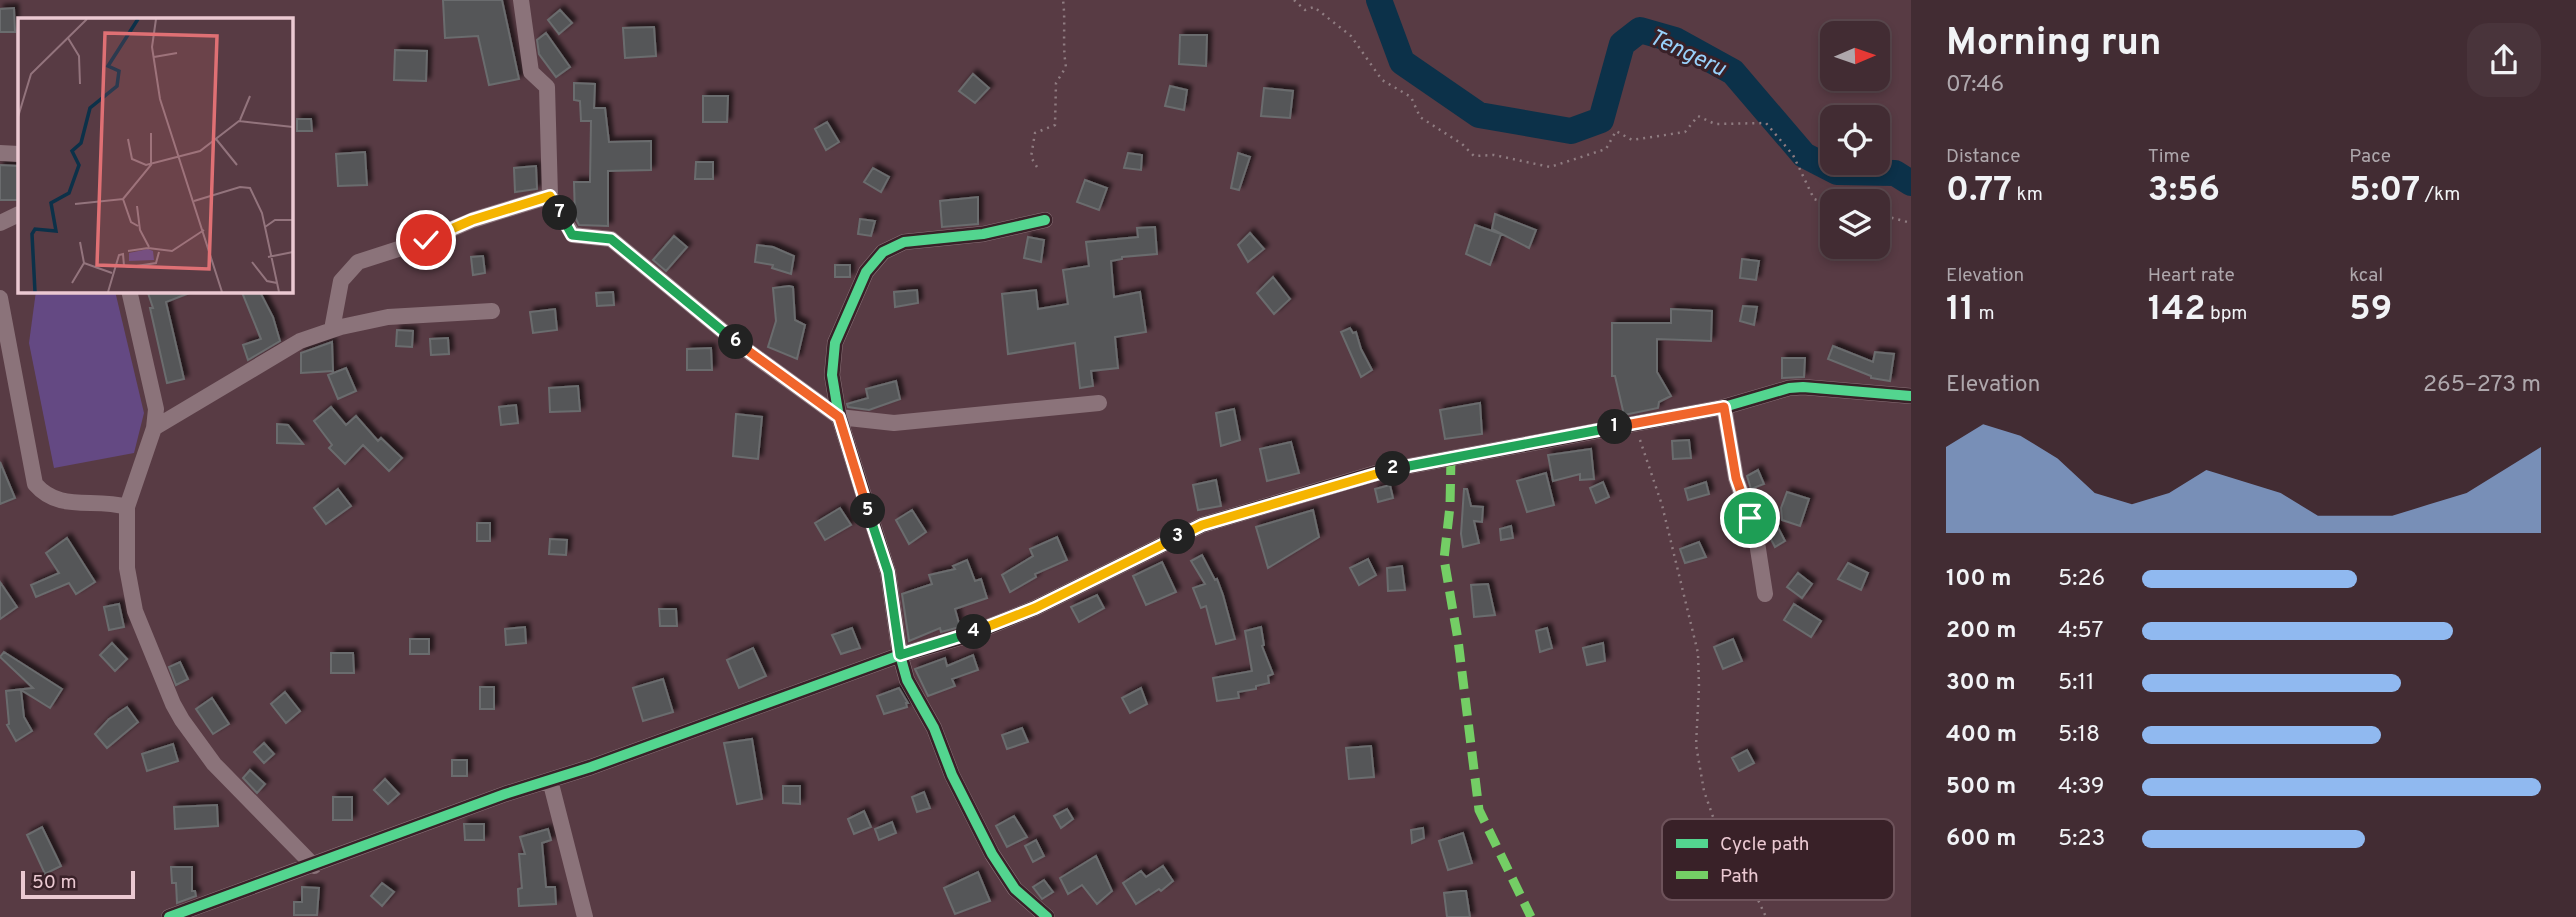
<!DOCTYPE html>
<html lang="en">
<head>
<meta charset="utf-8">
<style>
	:root { --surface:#422c33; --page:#49343b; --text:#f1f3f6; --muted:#aea7ac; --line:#5a484e; --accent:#90b9f0 }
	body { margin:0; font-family:Overpass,sans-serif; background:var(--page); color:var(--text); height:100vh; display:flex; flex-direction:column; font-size:26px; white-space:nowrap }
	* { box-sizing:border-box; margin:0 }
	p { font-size:23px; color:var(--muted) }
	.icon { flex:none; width:38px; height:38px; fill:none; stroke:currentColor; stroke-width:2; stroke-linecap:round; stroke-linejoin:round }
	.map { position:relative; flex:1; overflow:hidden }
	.details { display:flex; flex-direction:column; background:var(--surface); width:665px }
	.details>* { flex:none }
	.needle { width:46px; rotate:88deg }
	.fabs { position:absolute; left:1820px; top:21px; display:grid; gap:14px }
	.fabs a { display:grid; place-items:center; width:70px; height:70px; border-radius:14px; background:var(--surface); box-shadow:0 4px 10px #0003,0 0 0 2px var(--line); font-size:35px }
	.scale { position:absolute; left:21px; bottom:18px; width:114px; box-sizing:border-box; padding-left:7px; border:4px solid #ebc9d2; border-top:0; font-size:19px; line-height:24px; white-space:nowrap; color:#ebc9d2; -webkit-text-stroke:5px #392128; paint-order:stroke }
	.pin { position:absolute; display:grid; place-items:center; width:60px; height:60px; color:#fff; margin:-30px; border:4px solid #fff; border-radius:50%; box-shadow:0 2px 7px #0007 }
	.km { position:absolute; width:35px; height:35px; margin:-18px; border-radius:50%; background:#222; color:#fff; font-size:19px; line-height:35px; text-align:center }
	.round { display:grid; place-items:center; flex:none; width:74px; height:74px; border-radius:21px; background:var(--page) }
	.headline { display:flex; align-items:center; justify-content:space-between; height:119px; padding:0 35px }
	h1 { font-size:38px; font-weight:700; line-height:52px }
	.figures { display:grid; grid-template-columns:repeat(3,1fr); gap:10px; height:119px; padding:7px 35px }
	.figures div { display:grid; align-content:center }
	.figures b { font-size:35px; font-weight:700 }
	.figures small { font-size:19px; font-weight:400 }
	.figures p { font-size:19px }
	.chart { height:196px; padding:14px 35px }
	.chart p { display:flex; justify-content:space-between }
	.chart svg { width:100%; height:126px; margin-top:7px; fill:var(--accent); opacity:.7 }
	ul { padding:0 35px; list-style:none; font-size:23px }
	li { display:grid; grid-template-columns:112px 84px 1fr; align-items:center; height:52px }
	li i { height:18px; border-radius:9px; background:var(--accent) }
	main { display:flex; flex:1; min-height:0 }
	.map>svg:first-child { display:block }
</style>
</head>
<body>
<main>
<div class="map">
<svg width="1911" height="917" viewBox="0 0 1911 917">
	<defs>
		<filter id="shadow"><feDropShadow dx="4" dy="-4" stdDeviation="2" flood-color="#0009"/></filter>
	</defs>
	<rect width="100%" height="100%" fill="#583b44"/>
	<!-- green -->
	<path fill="#644983" d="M36 291H115L144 413 134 453 54 468 29 343Z"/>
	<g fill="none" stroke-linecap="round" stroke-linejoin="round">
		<!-- river -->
		<path stroke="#0c3149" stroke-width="26" d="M1379 0 1402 62 1479 115 1571 131 1601 120 1622 44 1640 30 1675 40 1733 72 1804 155 1837 172 1895 173 1911 183"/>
	</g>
	<!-- building -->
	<path fill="#545758" stroke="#6b6c6e" stroke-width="2" filter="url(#shadow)" d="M443 0H502L519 79 489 85 478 36 445 38Z
		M14 8 15 32H0V9Z
		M560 10 572 23 559 34 548 20Z
		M654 27 656 56 625 58 623 28Z
		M546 33 570 67 556 77 539 54 537 40Z
		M1180 35H1207L1206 66 1179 64Z
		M395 50 427 51 426 81 394 80Z
		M973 74 989 88 975 103 959 91Z
		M574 83 595 84 594 108H605L609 142 651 141V170L608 171V226L579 225 575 217 574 182H590L591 121H581L580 101 574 100Z
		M1170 86 1187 90 1184 110 1165 106Z
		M1264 88 1293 91 1290 118 1261 116Z
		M703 96H728L727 122H703Z
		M297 119H311L312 131H297Z
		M827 122 839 142 826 150 815 129Z
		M365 152 367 185 338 186 336 154Z
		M1128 153 1142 155 1141 170 1124 168Z
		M1238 153 1250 157 1239 190 1231 188Z
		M696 162H713V179H695Z
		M0 165 19 166V200H0Z
		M536 166 537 189 515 192 514 168Z
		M873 168 889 177 881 192 864 182Z
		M1085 180 1107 188 1099 210 1077 202Z
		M978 197V224L942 227 940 201Z
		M1495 214 1536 230 1529 248 1492 229Z
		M860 219 875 221 871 236 858 234Z
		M1475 225 1501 234 1490 265 1466 254Z
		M1155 227 1157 254 1122 257V259L1111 261 1114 297 1140 292 1146 332 1115 337 1118 368 1091 371 1093 386 1080 388 1075 343 1008 354 1002 294 1036 290 1038 309 1068 304 1063 270 1089 266 1086 242 1138 237 1137 228Z
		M1250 233 1264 249 1248 262 1238 245Z
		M674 236 687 247 666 271 653 260Z
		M1028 237 1044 240 1041 262 1024 258Z
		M757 245 773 247 794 256 791 274 772 268 773 265 755 262Z
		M483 256 485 273 473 275 471 257Z
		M1742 259 1759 261 1756 280 1740 278Z
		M835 265H850V277H835Z
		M1273 277 1290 299 1274 314 1257 293Z
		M789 286 793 287 795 320 805 325 797 359 768 347 776 321 773 288Z
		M147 290H192V292L166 302 184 379 167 383 150 308H153Z
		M241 290H259L273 317 280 341 248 360 243 345 261 339Z
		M917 290 918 303 895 307 894 292Z
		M613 292 614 305 597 306 596 293Z
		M1743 306 1757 307 1754 325 1740 321Z
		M555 309 557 330 533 333 530 312Z
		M1671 309 1712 311 1711 341 1657 339V372L1671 396 1659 402 1658 408 1624 415 1615 376H1612V323H1671Z
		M1350 328 1353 333 1356 332 1361 349 1372 370 1361 377 1341 332Z
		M397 330 413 331 412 347 396 346Z
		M448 338 449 354 431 355 430 339Z
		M332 342 333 371 301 373V353Z
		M1833 346 1873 362 1875 352 1894 354 1890 381 1871 378V376L1828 359Z
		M711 348 712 370H687V349Z
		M1782 358H1805L1804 377 1782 378Z
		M346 368 356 391 338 399 328 375Z
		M896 381 900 399 869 410 848 407 847 404 868 398 866 389Z
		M578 386 580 411 550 412 549 388Z
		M1480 403 1482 434 1445 439 1440 410Z
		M516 405 518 423 501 425 499 407Z
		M331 407 346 425 356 416 378 441 381 438 402 458 389 471 363 445 345 464 329 448 332 445 314 421Z
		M1234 409 1240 440 1221 446 1216 413Z
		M736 414 762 417 758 459 733 456Z
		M277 424 288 425 303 444 277 443Z
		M1689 440 1691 458 1673 459 1672 441Z
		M1291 442 1299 473 1267 481 1260 449Z
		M1591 449 1594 479 1580 480V474L1553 481 1548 455Z
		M0 462 15 498 0 504Z
		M1758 470 1764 484 1751 489 1747 476Z
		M1546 473 1554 505 1527 512 1517 481Z
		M1216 480 1221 506 1198 510 1193 485Z
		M1603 482 1609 497 1596 503 1590 488Z
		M1706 482 1709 494 1688 500 1685 489Z
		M1390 485 1393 498 1378 502 1375 489Z
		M338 489 351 506 326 524 314 508Z
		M1464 489H1467L1471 506 1483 507 1482 522 1474 521 1479 543 1463 547 1461 534Z
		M1787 492 1809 499 1800 526 1782 520 1781 508Z
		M840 508 851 525 825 540 815 523Z
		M912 510 926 532 909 544 896 520Z
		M1313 510 1319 537 1268 568 1256 527Z
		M1774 520 1785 541 1775 547 1764 526Z
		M477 523H490V541H477Z
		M1511 526 1513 538 1501 540 1500 529Z
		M1057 537 1067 560 1035 574 1036 577 1010 592 1002 575 1033 556 1030 549Z
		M67 538 95 582 76 594 69 583 36 597 31 585 59 573 46 553Z
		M550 539 567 540 566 555 549 554Z
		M1699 542 1706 557 1685 563 1680 549Z
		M1202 555 1215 580 1217 579 1223 595 1235 639 1216 644 1206 606 1201 608 1193 588 1205 584 1191 561Z
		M1368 559 1376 575 1359 585 1350 568Z
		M967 560 975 581 981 579 987 598 955 609 960 627 941 632 940 628 909 641 902 594 932 584 929 575 955 569 953 566Z
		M1162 562 1176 592 1146 605 1133 576Z
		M1848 563 1868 573 1861 590 1838 579Z
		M1402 566 1405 590 1388 591 1387 568Z
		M1798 573 1812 584 1802 598 1787 587Z
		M0 582 17 607 0 619Z
		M1488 584 1495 615 1474 617 1471 585Z
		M1097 595 1104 608 1079 622 1071 607Z
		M119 604 124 627 109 630 104 607Z
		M1794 604 1821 621 1811 637 1784 620Z
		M659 609H676L677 626H660Z
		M525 627 526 643 506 645 505 629Z
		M1261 627 1264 645 1262 646 1273 674 1268 676 1269 683 1256 686V689L1238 692 1239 698 1217 701 1213 678 1252 671 1245 631Z
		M852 628 860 648 841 654 832 635Z
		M1547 628 1552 648 1540 652 1536 631Z
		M410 639H429V654H410Z
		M1733 639 1742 661 1723 669 1714 647Z
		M112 643 127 659 115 671 100 655Z
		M1603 643 1605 661 1587 665 1583 648Z
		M753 648 766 676 739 688 727 660Z
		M4 652 62 689 50 708 21 690 24 717 32 731 16 741 7 725 9 724 6 691 33 688 0 657Z
		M331 653H353L354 673H331Z
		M973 655 978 670 952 679 955 686 928 696 915 669 945 658 947 666Z
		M180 662 188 679 176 685 169 667Z
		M663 679 673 712 643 721 633 688Z
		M480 687H494V709H480Z
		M899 688 908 703H906L907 707 884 714 877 696Z
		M1141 688 1147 704 1130 713 1122 698Z
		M285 692 300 711 286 723 271 704Z
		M212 698 229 724 213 734 196 709Z
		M127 707 138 722 107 748 95 734 109 719Z
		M1022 728 1028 742 1007 749 1002 735Z
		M752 739 762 799 737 804 724 743Z
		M264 743 274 754 264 763 254 752Z
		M173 744 178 761 147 771 142 754Z
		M1371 746 1374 777 1349 779 1346 748Z
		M1747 750 1754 763 1739 771 1732 758Z
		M452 760H467V776H452Z
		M250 770 265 784 257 793 243 778Z
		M385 779 399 794 388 804 374 790Z
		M783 786H800V804L783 803Z
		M924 792 930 808 917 812 912 797Z
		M333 797H352V820H333Z
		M217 805 218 826 175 829 174 807Z
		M1067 809 1073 819 1061 828 1054 816Z
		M864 811 871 827 854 834 848 819Z
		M1014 816 1027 837 1007 847 996 826Z
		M892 822 896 833 879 840 875 829Z
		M464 824H484V840H465Z
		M42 827 61 866 45 874 27 835Z
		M1423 828 1424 838 1412 843 1411 830Z
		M548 829 551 840 542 843 546 887H555L556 904 519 906 518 889 522 888 519 854H525L520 837Z
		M1463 833 1472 863 1448 870 1439 841Z
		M1036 840 1044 856 1033 862 1025 846Z
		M1096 856 1112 891 1097 904 1082 885 1068 894 1060 878Z
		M1163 866 1173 881 1161 891 1159 889 1136 904 1123 883 1141 871 1146 877Z
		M171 867H192V891H195L196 896 177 903 176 883H172Z
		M978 872 990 901 955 914 944 888Z
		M1044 880 1053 892 1042 899 1033 887Z
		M382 883 394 892 382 906 371 896Z
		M302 887 319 888 317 915H294V902H302Z
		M1461 891H1466L1470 917H1447L1444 893Z"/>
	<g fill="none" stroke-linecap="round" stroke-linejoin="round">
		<!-- path -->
		<path stroke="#8f7c81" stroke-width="2.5" stroke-dasharray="2 5" stroke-linecap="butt" d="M1294 0 1305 10 1314 7 1351 36 1382 80 1411 97 1420 117 1462 144 1474 156 1494 155 1550 167 1606 149 1616 131 1632 140 1685 132 1698 116 1715 124 1766 123 1793 155 1814 199 1832 205
			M1037 167 1031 157 1035 133 1055 125 1056 83 1066 67C1062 43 1066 24 1063 0
			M1878 214 1911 223
			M1640 440 1662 505 1698 653 1699 687 1696 745 1704 791 1719 834 1729 853 1747 876 1766 917"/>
		<!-- minor -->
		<path stroke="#8b737a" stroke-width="16" d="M0 153 19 154
			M550 196 573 235 611 239 741 346 839 417 894 423 1099 403
			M1045 220 983 234 904 242 883 252 866 272 835 343 832 375 839 417 888 572 900 655 907 680 934 728 952 775 992 854 1015 889 1047 917
			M0 223 19 214
			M129 290 156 409 154 428 127 507V568L135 611 173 704 182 720 214 764 314 866
			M0 298 35 484C60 513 93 497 127 507
			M333 324 341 281 358 262 426 240 473 220 550 196 547 87 531 72 521 0
			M1724 407 1736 478 1756 536 1765 594
			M154 428 300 341 341 327 388 317 492 311
			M550 780 585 917
			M169 917 505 794 591 767 900 655 966 636 1035 608 1202 525 1383 471 1724 407 1789 388 1803 387 1911 396"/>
		<!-- quiet -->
		<path stroke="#74ce65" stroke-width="9" stroke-dasharray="18 9" stroke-linecap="butt" d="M1451 457 1450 506 1444 559 1458 640 1479 810 1531 917"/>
		<defs>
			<path id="cycleway" d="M1045 220 983 234 904 242 883 252 866 272 835 343 832 375 839 417 888 572 900 655 907 680 934 728 952 775 992 854 1015 889 1047 917
				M169 917 505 794 591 767 900 655 966 636 1035 608 1202 525 1383 471 1724 407 1789 388 1803 387 1911 396"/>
		</defs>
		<!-- cycleway casing -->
		<use href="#cycleway" stroke="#392128" stroke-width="15"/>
		<!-- cycleway -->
		<use href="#cycleway" stroke="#53d58f" stroke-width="10"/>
	</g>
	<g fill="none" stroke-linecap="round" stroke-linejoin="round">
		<defs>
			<path id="split-1" d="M1615 427 1724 407 1736 478 1750 518"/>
			<path id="split-2" d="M1393 469 1615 427"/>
			<path id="split-3" d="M1178 537 1202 525 1393 469"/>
			<path id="split-4" d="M974 632 1035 608 1178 537"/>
			<path id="split-5" d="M868 511 888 572 900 655 974 632"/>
			<path id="split-6" d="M736 342 839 417 868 511"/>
			<path id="split-7" d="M560 213 572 235 611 239 736 342"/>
			<path id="split-8" d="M426 240 472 220 550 196 560 213"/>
		</defs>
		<!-- split-1 casing -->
		<use href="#split-1" stroke="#fff" stroke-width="14"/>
		<!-- split-2 casing -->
		<use href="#split-2" stroke="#fff" stroke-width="14"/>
		<!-- split-3 casing -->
		<use href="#split-3" stroke="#fff" stroke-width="14"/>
		<!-- split-4 casing -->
		<use href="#split-4" stroke="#fff" stroke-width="14"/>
		<!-- split-5 casing -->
		<use href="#split-5" stroke="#fff" stroke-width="14"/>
		<!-- split-6 casing -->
		<use href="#split-6" stroke="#fff" stroke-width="14"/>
		<!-- split-7 casing -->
		<use href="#split-7" stroke="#fff" stroke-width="14"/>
		<!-- split-8 casing -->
		<use href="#split-8" stroke="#fff" stroke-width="14"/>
		<!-- split-1 -->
		<use href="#split-1" stroke="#f0652b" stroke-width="9"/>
		<!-- split-2 -->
		<use href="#split-2" stroke="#22a559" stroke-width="9"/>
		<!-- split-3 -->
		<use href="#split-3" stroke="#f5b400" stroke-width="9"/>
		<!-- split-4 -->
		<use href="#split-4" stroke="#f5b400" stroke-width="9"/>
		<!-- split-5 -->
		<use href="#split-5" stroke="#22a559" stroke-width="9"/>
		<!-- split-6 -->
		<use href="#split-6" stroke="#f0652b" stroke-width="9"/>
		<!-- split-7 -->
		<use href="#split-7" stroke="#22a559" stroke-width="9"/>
		<!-- split-8 -->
		<use href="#split-8" stroke="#f5b400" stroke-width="9"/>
	</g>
	<g text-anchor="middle" stroke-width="6" stroke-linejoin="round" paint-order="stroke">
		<!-- water labels -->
		<g font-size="23" font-style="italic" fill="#99d1fb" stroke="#392128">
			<text transform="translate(1688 52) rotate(25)" y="8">Tengeru</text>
		</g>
	</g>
	<!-- overview -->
	<g transform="translate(18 18)">
		<rect width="275" height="275" fill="#583b44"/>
		<path d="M130 231 135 233 136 242 111 243V235Z" fill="#644983"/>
		<path fill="none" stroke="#0c3149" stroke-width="3.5" d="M17 274 14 216 17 211 38 213 33 185 51 175 61 147 54 133 63 125 72 90 99 68 101 53 90 48 120 1"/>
		<path fill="none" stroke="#93747d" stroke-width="2" d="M138 1 134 29 142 81 204 274M50 20 61 38 62 66M136 39 159 35M0 99 13 56 69 1M222 102 232 78M110 121 114 141 128 147 182 133 221 103 275 109M198 121 219 147M105 181 133 147V115M176 183 222 169 232 170 244 195 261 274M57 186 105 181 113 204 120 208M119 188 122 212 131 229M247 209 257 202H275M62 224 66 245M110 233 130 230 154 233 186 212M250 239 275 234M234 244 249 263 259 265M54 265 66 245 94 255M90 274 101 237 105 236 106 248 112 249 138 245 141 234"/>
		<path fill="#df7074" fill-opacity="0.15" stroke="#df7074" stroke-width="3.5" d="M87 15 199 18 191 251 79 247Z"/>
		<rect width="275" height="275" fill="none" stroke="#ebc9d2" stroke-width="3.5"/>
	</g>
	<!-- legend -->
	<rect x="1662" y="819" width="232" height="81" rx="10" fill="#392128" stroke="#6e535b" stroke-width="2"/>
	<rect x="1676" y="839" width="32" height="9" fill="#53d58f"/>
	<rect x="1676" y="871" width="32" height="8" fill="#74ce65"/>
	<g font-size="19" fill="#ebc9d2">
		<text x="1720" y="850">Cycle path</text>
		<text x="1720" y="882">Path</text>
	</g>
</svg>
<div class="fabs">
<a><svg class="needle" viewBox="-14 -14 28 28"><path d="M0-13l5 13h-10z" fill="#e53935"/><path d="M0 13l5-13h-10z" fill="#aea7ac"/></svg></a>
<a><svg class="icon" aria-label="locate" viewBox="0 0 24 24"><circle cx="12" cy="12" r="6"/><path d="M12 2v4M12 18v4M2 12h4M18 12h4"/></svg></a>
<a><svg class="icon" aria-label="layers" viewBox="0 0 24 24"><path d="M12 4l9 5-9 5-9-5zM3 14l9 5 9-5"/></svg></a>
</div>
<div class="scale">50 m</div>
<div class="pin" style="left:1750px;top:518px;background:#1e9e55"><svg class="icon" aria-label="arrive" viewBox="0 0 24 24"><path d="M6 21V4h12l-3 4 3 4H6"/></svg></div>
<div class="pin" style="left:426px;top:240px;background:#d93025"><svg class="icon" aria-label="check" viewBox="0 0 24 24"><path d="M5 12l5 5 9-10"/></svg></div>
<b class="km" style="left:1615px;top:427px">1</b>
<b class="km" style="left:1393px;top:469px">2</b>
<b class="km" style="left:1178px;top:537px">3</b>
<b class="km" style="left:974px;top:632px">4</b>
<b class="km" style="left:868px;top:511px">5</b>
<b class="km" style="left:736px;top:342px">6</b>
<b class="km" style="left:560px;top:213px">7</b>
</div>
<section class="details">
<div class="headline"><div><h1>Morning run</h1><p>07:46</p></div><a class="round"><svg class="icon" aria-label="share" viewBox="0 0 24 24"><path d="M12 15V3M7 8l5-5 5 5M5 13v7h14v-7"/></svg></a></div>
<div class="figures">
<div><p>Distance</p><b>0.77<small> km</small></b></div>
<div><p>Time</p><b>3:56</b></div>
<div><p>Pace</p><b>5:07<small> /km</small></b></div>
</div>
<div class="figures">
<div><p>Elevation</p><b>11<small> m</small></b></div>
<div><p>Heart rate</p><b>142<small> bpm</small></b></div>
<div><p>kcal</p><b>59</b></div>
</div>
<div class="chart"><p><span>Elevation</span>265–273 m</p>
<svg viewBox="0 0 160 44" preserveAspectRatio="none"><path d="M0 44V14L10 6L20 10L30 18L40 30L50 34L60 30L70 22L80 26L90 30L100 38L110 38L120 38L130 34L140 30L150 22L160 14V44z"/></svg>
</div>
<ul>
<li><b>100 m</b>5:26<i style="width:54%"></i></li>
<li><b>200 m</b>4:57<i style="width:78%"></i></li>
<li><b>300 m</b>5:11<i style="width:65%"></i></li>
<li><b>400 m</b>5:18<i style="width:60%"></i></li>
<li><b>500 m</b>4:39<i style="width:100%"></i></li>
<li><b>600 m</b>5:23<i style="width:56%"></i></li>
</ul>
</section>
</main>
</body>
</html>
